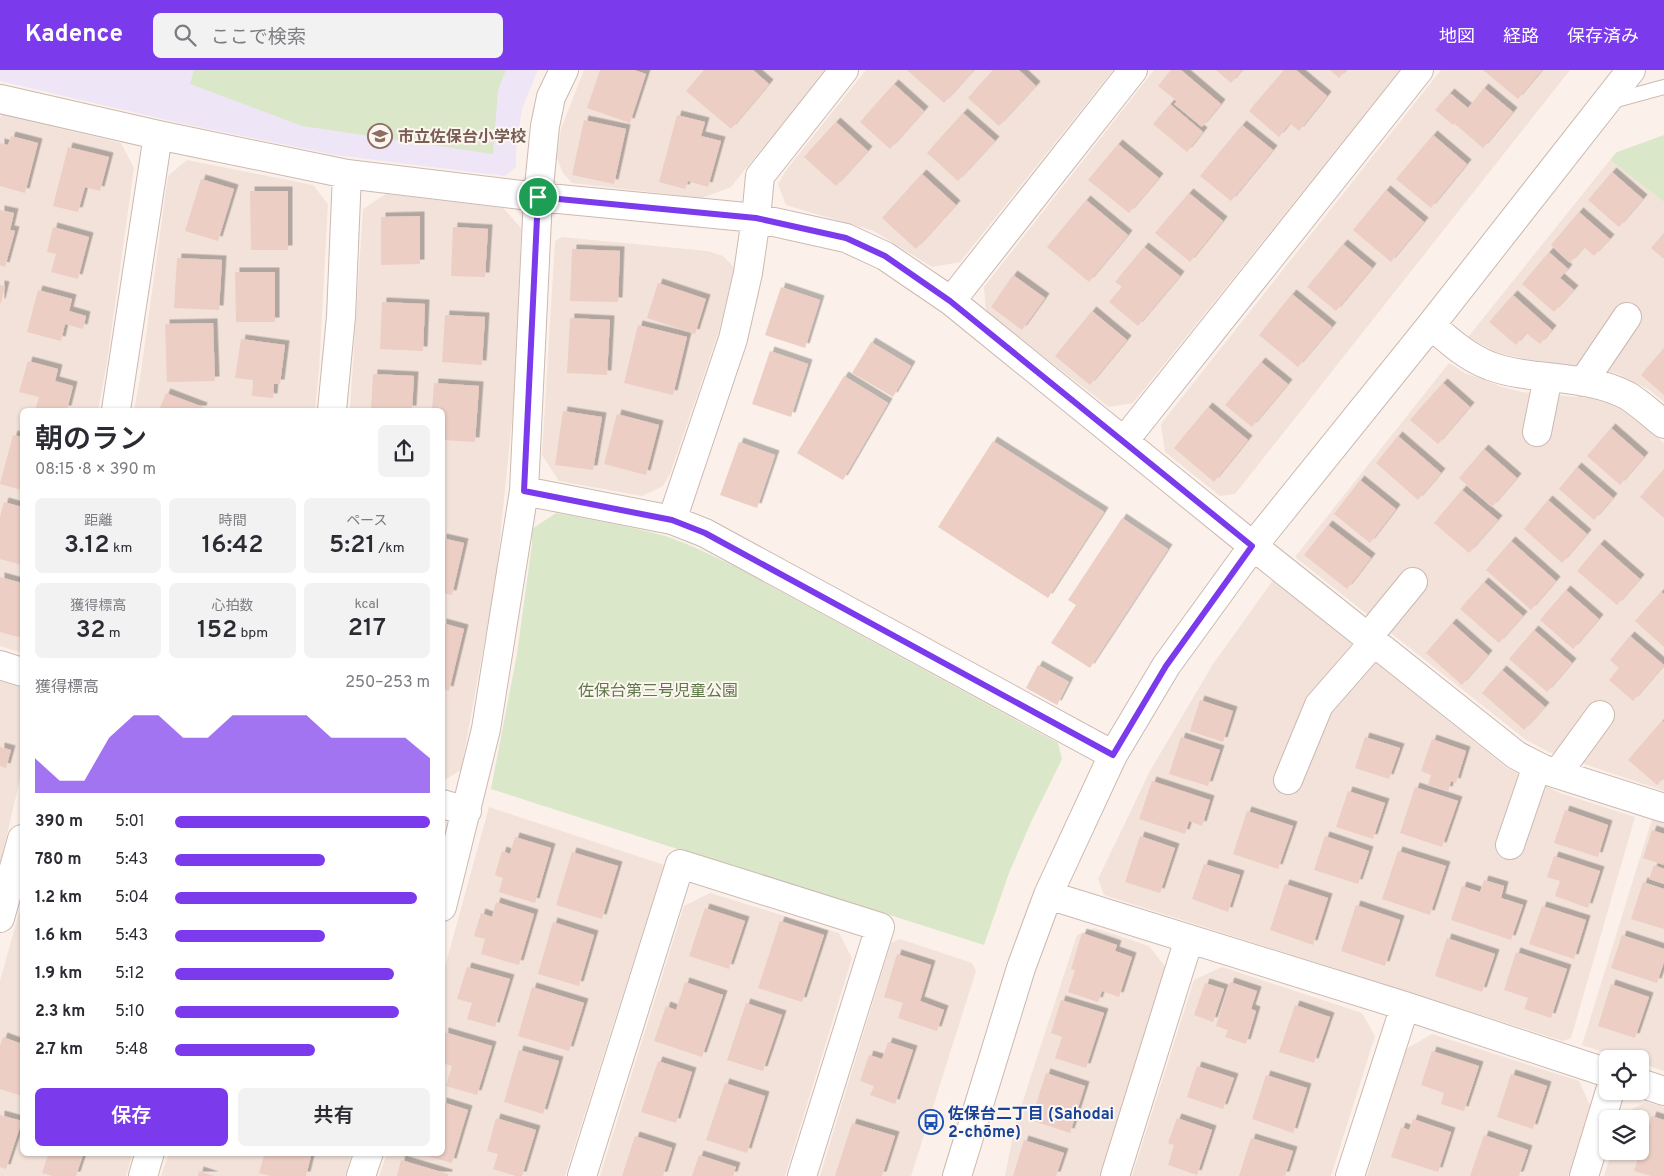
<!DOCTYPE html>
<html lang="ja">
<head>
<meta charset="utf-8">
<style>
	:root { --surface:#fff; --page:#f2f2f3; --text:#2b2b33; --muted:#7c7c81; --accent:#7c3aed }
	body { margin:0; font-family:Overpass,"Noto Sans JP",sans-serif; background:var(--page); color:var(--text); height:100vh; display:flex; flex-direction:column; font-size:19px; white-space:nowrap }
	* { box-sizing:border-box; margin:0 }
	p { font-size:16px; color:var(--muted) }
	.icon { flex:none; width:28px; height:28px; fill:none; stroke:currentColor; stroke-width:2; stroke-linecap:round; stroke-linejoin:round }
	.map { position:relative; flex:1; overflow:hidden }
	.sheet { position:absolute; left:20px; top:338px; width:425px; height:748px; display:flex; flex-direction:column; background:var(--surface); border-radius:8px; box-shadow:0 1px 4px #0004 }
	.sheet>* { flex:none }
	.controls { position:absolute; left:1599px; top:980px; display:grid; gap:10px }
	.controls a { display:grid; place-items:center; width:50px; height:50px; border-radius:8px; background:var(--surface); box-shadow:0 1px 4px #0004; font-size:25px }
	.pin { position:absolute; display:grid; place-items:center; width:42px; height:42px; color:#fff; margin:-21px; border:2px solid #fff; border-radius:50%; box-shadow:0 1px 5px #0007 }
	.round { display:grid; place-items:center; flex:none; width:52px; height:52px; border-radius:8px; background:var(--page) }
	.headline { display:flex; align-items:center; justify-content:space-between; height:85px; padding:0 15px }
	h1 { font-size:28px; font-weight:600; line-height:38px }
	.figures { display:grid; grid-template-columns:repeat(3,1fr); gap:8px; height:85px; padding:5px 15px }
	.figures div { display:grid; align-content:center; border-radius:8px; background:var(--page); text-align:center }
	.figures b { font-size:25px; font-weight:600 }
	.figures small { font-size:14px; font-weight:400 }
	.figures p { font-size:14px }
	.chart { height:140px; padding:10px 15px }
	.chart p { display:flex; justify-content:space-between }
	.chart svg { width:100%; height:90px; margin-top:5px; fill:var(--accent); opacity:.7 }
	.button { display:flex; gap:10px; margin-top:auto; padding:10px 15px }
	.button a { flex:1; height:58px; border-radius:8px; background:var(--accent); color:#fff; font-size:20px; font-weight:600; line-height:58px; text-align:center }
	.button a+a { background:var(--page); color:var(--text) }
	ul { padding:0 15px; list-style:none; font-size:16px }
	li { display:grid; grid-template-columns:80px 60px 1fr; align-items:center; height:38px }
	li i { height:12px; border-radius:6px; background:var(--accent) }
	header { display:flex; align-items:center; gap:30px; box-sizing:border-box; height:70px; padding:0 25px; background:var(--accent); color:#fff }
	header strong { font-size:24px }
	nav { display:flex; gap:28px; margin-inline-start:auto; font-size:18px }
	.search { width:350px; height:45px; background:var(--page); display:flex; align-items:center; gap:12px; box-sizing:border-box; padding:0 18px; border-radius:8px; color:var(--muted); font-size:19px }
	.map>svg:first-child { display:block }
</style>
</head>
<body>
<header>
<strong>Kadence</strong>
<div class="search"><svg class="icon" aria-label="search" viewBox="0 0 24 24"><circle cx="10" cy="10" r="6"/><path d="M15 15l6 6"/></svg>ここで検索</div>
<nav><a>地図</a><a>経路</a><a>保存済み</a></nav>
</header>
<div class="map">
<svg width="1664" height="1106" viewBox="0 0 1664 1106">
	<defs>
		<filter id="shadow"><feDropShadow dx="4.5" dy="-4.5" stdDeviation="0" flood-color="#0004"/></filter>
	</defs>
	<rect width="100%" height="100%" fill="#fbf1ea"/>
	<!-- residential -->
	<path fill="#f2e2d9" d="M584 0H825L731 117 702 128 572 113 563 103 557 88 561 59Z
		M866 0H1113L960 192 932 197 874 161 786 135 778 114 787 99Z
		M1154 0H1400L1133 333 1109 337 986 242 984 217Z
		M1441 0H1570L1235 424 1220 426 1165 382 1161 354Z
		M2 45 121 73 134 98 107 292 98 340H22V583L0 576V47Z
		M187 90 313 115 328 134 319 300 315 340H134L140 309 168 106Z
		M1610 90 1664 132V332L1648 319 1616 303 1520 288 1496 282 1468 267Z
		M386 124 503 138 521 158 516 310 496 509 461 700 443 711 442 340H350L363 139Z
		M562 167 707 181 723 186 734 197 719 261 670 404 663 416 642 426 559 411 542 385 555 171Z
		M1449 293 1465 303 1502 317 1522 322 1589 328 1609 334 1623 341 1636 350 1664 373V721L1549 682 1526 670 1295 487Z
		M1273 510 1507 698 1560 723 1635 747 1571 968 1563 971 1104 825 1098 809 1150 701 1213 594Z
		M0 611 22 618V701L0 794Z
		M489 737 664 795 565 1106H379L387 1083 442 1082 443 904Z
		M1652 749 1664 753V1001L1640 993V989H1625L1582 975Z
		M710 823 839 863 852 888 785 1106H600L684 836Z
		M22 832V1082L133 1083 126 1106H0V911Z
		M1094 858 1149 876 1167 899 1101 1106H1005L1015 1055 1077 865Z
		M900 869 972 893 976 901 911 1106H820L891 873Z
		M1222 897 1362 943 1375 966 1331 1106H1132L1194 910Z
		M1432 964 1579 1011 1590 1035 1568 1106H1367L1406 979Z
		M1647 1032 1664 1037V1106H1604L1612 1081H1640V1049H1622L1624 1043Z
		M169 1083H352L345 1106H161Z"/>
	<!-- education -->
	<path fill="#eee6f7" d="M0 0H538L522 39 516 80V97L505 106 335 85 175 52 0 11Z"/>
	<!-- green -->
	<path fill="#dae7c9" d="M194 0H506L498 20 493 84 302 56 190 14Z
		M1664 65V132L1610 90 1617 82Z
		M556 443C592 450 630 456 665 466 690 474 713 486 736 497L1058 673 1062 689 1031 752 1009 803 984 875 827 825 746 801 491 719 517 584 532 474V459Z"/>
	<!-- building -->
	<path fill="#edcec4" filter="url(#shadow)" d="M600 0H634L646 4 630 53 587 38Z
		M704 0H753L769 14 731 59 686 21Z
		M907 0H974L944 33Z
		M993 0H1019L1036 16 999 56 968 28Z
		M1171 0H1181L1221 34 1202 57 1174 34 1177 31 1158 16Z
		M1216 0H1242L1231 13Z
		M1284 0H1296L1327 26 1299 61 1290 53 1279 67 1249 41Z
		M1330 0H1346L1339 8Z
		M1483 0H1542L1518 29Z
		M894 14 924 41 890 79 860 52Z
		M1484 18 1513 42 1483 78 1455 54 1453 55 1435 40 1450 23 1468 38Z
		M1170 34 1203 62 1187 82 1153 54Z
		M963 43 995 71 958 111 927 83Z
		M677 45 705 52 701 66 721 71 708 117 688 111 685 119 659 112Z
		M584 50 626 59 614 114 572 105Z
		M836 52 868 81 836 116 804 87Z
		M1242 55 1273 80 1231 131 1200 106Z
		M1433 65 1467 94 1431 138 1396 109Z
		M11 66 38 73 25 123 0 116V73L8 75Z
		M1118 74 1159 108 1129 143 1088 110Z
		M68 77 109 87 100 121 85 117 78 142 53 136Z
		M1612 102 1643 129 1619 157 1588 130Z
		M922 104 956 135 916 179 882 148Z
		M201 109 234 119 218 171 185 161Z
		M1386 120 1424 152 1391 192 1353 160Z
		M250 121H288V180H251Z
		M1189 123 1223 151 1190 192 1155 163Z
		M1086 130 1128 165 1089 212 1047 177Z
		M0 140 14 143 10 160 15 161 5 197 0 195Z
		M1579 142 1610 169 1594 186 1584 177 1570 193 1551 175Z
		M420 146V194L381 195V147Z
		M53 157 89 167 78 209 51 202 56 184 47 182Z
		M453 157 488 159 485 207 451 206Z
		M1664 163V189L1651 178Z
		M1343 174 1372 198 1336 241 1307 217Z
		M1144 177 1180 206 1138 256 1109 232 1122 217 1115 212Z
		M572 179 620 181 618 232 570 231Z
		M1549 182 1568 199 1560 208 1574 220 1554 242 1522 214Z
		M177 188 222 190 219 240 174 238Z
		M235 202H275V252H236Z
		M1013 205 1045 228 1022 260 991 237Z
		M658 213 706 229 695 264 647 248Z
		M0 215 5 216 1 233H0Z
		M781 217 820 230 805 278 765 265Z
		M38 220 72 229 69 241 86 246 83 259 65 254 61 271 27 262Z
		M1292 224 1332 257 1298 297 1259 265Z
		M1513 225 1552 260 1540 274 1526 263 1516 275 1489 252Z
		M382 232 425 234 423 281 380 279Z
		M1092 241 1127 270 1090 315 1055 286Z
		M445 245 485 247 482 295 442 292Z
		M570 248 610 250 607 305 567 303Z
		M213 253 215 311 167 312 165 254Z
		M638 255 687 267 673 325 624 313Z
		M241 269 285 275 280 314H274L273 328 252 326 253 310 235 308Z
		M871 272 911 296 893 327 852 303Z
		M1664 278V325L1641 305Z
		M770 281 808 294 791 347 752 334Z
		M28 291 58 299 55 311 73 316 67 340H35L39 327 19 322Z
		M1261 292 1288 314 1252 357 1225 335Z
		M373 304 414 306 412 340H371Z
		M844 306 888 333 843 410 797 383Z
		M434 313 479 316 475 372 442 370V340H432Z
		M1443 313 1470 337 1438 374 1410 350Z
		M166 323 203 337 202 340H159Z
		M1208 337 1248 370 1214 412 1174 378Z
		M563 341 602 347 593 400 555 395Z
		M617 344 659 355 646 405 604 394Z
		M1611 358 1644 387 1620 415 1587 386Z
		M13 365 22 367V420L0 414Z
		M1398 366 1441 403 1418 430 1376 393Z
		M993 371 1104 442 1048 528 938 457Z
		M739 372 775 385 757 438 720 425Z
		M1484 379 1517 408 1492 437 1459 408Z
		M1577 397 1613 428 1594 450 1559 419Z
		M1664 399V448L1640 427Z
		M1360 410 1396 439 1370 473 1334 444Z
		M1462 420 1498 450 1469 483 1434 453Z
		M1548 430 1587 464 1562 493 1524 459Z
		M4 432 22 437V495L0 489V447Z
		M1122 448 1168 479 1090 598 1051 573 1076 535 1068 530Z
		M1328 455 1371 488 1347 519 1304 485Z
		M442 468 464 473 452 525 442 523Z
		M1511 471 1556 511 1531 540 1486 500Z
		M1600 474 1640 509 1617 535 1577 501Z
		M0 507 22 513V568L0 562Z
		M1484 512 1523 546 1499 573 1460 539Z
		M1566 520 1599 549 1573 579 1540 550Z
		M1661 522 1664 524V577L1635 551Z
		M442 553 464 559 449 621 442 619Z
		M1452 553 1488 585 1462 615 1426 583Z
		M1534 560 1572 593 1547 622 1509 589Z
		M1630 566 1664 595 1633 631 1609 610 1619 598 1610 590Z
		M1038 595 1069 612 1057 635 1026 618Z
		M1502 600 1545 637 1524 660 1482 623Z
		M1200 630 1233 641 1223 672 1190 661Z
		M1662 651 1664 652V707L1657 715 1628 690Z
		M1181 667 1220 680 1208 716 1169 704Z
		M1365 667 1400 678 1389 709 1355 698Z
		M1432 669 1466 681 1456 713 1451 711 1448 721 1428 715 1431 705 1421 701Z
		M0 677 11 680 6 698 0 696Z
		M1152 711 1210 730 1202 756 1189 751 1185 764 1139 749Z
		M1415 717 1458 731 1442 777 1400 763Z
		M1348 721 1385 733 1373 769 1336 757Z
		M1565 740 1608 755 1598 787 1554 773Z
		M1247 741 1293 756 1278 799 1233 784Z
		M1652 760 1664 764V795L1643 788Z
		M1140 766 1175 778 1160 823 1125 812Z
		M1325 766 1369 781 1358 814 1314 800Z
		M515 767 551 778 535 833 499 822 503 808 495 805 502 781 510 784Z
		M1398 781 1446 796 1430 845 1382 829Z
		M572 782 618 796 602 849 556 835Z
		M1554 786 1600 801 1588 838 1555 826 1560 811 1547 807Z
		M1204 794 1240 805 1228 842 1192 829Z
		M1654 795 1664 799V814L1649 809Z
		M1484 810 1504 816 1501 828 1523 835 1511 870 1451 850 1462 816 1480 822Z
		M1643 812 1664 819V859L1631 849Z
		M1285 814 1328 828 1313 875 1270 860Z
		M496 832 534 844 519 895 481 884 485 869 474 866 481 843 492 847Z
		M1356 835 1400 850 1385 896 1341 881Z
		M1542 836 1586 850 1574 889 1529 874Z
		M705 838 745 851 729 899 689 886Z
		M780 851 824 865 802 932 758 918Z
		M553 852 594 865 579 916 538 904Z
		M1082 863 1117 875 1115 881 1132 887 1119 927 1102 921 1098 932 1068 922 1075 900 1071 899Z
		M1622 865 1664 879V892L1657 913 1611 898Z
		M1447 868 1495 884 1482 922 1435 906Z
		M1516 882 1567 899 1551 948 1524 939 1528 928 1504 920Z
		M897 884 931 895 920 931 944 940 937 961 898 948 903 933 884 927Z
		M467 897 510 909 495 957 467 949 472 933 457 929Z
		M685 912 723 925 702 987 654 971 666 936 676 940Z
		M1230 912 1257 921 1251 939 1256 941 1246 974 1225 967 1228 960 1216 956Z
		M1205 913 1224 919 1213 952 1194 945Z
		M1611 914 1649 927 1635 968 1598 956Z
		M532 917 584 933 569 981 518 966Z
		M1061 930 1104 943 1086 998 1055 988 1062 967 1051 963Z
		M746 933 782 945 763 1001 727 990Z
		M1295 935 1330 947 1314 993 1279 982Z
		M444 962 492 976 477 1025 446 1016 452 996 442 993Z
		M3 967 22 974V1026L0 1019V976Z
		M888 972 913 980 895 1034 870 1025 874 1016 860 1011 869 985 882 989Z
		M519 980 559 991 543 1044 504 1032Z
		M1432 981 1479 996 1464 1041 1441 1034 1444 1023 1421 1015Z
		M658 991 692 1002 676 1053 641 1042Z
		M1197 996 1234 1008 1223 1039 1187 1027Z
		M1046 1003 1085 1016 1070 1063 1031 1050Z
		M1511 1004 1547 1016 1533 1059 1497 1047Z
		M1266 1005 1307 1018 1293 1063 1252 1049Z
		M725 1013 765 1026 747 1083 706 1070Z
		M442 1032 468 1040 452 1093 427 1086 428 1082H442Z
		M0 1045 22 1051 6 1099 0 1097Z
		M1652 1046 1664 1050V1106H1651L1634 1101Z
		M496 1048 536 1060 522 1106H516L493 1099 498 1084 487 1081Z
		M1177 1048 1212 1060 1197 1105 1168 1095 1174 1075 1168 1073Z
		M1413 1049 1451 1062 1438 1102 1391 1087 1401 1057 1409 1060Z
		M852 1053 895 1066 882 1106H835Z
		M1484 1065 1528 1080 1519 1106H1470Z
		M635 1066 672 1078 663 1106H622Z
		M1251 1068 1293 1081 1285 1106H1239Z
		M1024 1070 1064 1083 1056 1106H1013Z
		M49 1082H84L76 1106H53L42 1103Z
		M265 1082H312L306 1106H270L259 1103Z
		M699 1085 736 1097 733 1106H692Z
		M401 1090 448 1104V1106H397Z
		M199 1101 214 1106H198Z"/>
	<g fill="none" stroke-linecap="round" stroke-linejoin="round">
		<defs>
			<path id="service" d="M1609 32 1664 17"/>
			<path id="minor" d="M0 29 158 65 347 104 538 127 756 148 846 168 885 186 951 231 1253 476 1516 685 1543 699 1557 704 1664 738
				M951 231 1133 0
				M1431 255C1449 271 1467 287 1490 296 1534 312 1586 303 1628 326 1641 334 1652 345 1664 354
				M1583 312 1627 247
				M116 340 158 65
				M332 340 341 247 347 104
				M1537 362 1548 307
				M1124 371 1419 0
				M524 421 672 450 705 463 1113 685
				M672 450 733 269 748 203 756 148 760 106 844 0
				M1368 567 1413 512
				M0 595 22 602
				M1557 704 1600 645
				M1288 710 1319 635 1374 572
				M442 734 467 741
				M1510 775 1537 696
				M1048 825 1405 936 1608 1003
				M442 837 486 659 524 421 538 127 545 56 551 27 564 0
				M0 848 22 769
				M1640 1013 1664 1021
				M143 1106 150 1082
				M361 1106 369 1082
				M582 1106 680 794 880 857 802 1106
				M957 1106 1021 898 1048 825 1113 685 1166 596 1253 476 1431 255 1631 0
				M1115 1106 1189 869
				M1350 1106 1405 936
				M1584 1106 1610 1021"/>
		</defs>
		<!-- service casing -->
		<use href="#service" stroke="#ccb9b1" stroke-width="16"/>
		<!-- minor casing -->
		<use href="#minor" stroke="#ccb9b1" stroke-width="30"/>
		<!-- service -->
		<use href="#service" stroke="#fff" stroke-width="14"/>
		<!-- minor -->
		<use href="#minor" stroke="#fff" stroke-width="28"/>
	</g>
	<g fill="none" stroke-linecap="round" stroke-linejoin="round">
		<defs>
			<path id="route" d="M538 127 756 148 846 168 885 186 950 231 1252 476 1166 596 1113 685 705 463 672 450 524 421Z"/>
		</defs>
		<!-- route casing -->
		<use href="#route" stroke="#fff" stroke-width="10"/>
		<!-- route -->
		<use href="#route" stroke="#7c3aed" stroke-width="6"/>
	</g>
	<!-- icons -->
	<defs>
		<symbol id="school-ring" viewBox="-11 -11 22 22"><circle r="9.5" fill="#fdf6f0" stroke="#8d6e63" stroke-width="1.5"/><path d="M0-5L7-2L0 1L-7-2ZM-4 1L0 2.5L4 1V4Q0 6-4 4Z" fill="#8d6e63"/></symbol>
		<symbol id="bus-ring" viewBox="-11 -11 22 22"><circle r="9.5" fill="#fdf6f0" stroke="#1a4fb4" stroke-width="1.5"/><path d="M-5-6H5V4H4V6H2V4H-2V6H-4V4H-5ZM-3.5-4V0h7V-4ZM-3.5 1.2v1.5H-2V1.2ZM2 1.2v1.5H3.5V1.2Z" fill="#1a4fb4"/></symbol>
	</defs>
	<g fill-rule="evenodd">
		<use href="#school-ring" x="366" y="52" width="28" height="28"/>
		<use href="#bus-ring" x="917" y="1038" width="28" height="28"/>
	</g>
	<g text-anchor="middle" stroke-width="4" stroke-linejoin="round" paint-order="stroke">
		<!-- education labels -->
		<g font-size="16" font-weight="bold" fill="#785e54" stroke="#fdf6f0" text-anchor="start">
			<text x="398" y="72">市立佐保台小学校</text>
		</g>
		<!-- park labels -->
		<g font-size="16" fill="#5e7849" stroke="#fdf6f0">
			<text x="658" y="626">佐保台第三号児童公園</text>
		</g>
		<!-- transit labels -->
		<g font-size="16" font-weight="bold" fill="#164399" stroke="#fdf6f0" text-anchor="start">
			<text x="948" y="1049">佐保台二丁目 (Sahodai<tspan x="948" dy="18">2-chōme)</tspan></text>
		</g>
	</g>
</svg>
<div class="controls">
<a><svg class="icon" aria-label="locate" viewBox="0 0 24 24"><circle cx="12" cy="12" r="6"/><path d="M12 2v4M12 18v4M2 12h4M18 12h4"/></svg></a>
<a><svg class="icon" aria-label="layers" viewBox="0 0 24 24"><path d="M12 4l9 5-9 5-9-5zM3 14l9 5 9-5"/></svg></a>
</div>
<div class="pin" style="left:538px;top:127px;background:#1e9e55"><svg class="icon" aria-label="arrive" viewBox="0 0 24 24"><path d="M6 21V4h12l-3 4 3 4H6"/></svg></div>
<section class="sheet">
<div class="headline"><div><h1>朝のラン</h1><p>08:15 · 8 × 390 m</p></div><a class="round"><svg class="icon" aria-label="share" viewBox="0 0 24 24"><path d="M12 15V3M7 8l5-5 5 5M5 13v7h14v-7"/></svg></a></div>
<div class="figures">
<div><p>距離</p><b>3.12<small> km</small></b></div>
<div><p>時間</p><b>16:42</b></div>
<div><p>ペース</p><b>5:21<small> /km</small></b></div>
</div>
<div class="figures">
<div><p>獲得標高</p><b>32<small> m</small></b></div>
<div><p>心拍数</p><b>152<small> bpm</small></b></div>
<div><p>kcal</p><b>217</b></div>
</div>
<div class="chart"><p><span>獲得標高</span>250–253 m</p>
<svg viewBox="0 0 160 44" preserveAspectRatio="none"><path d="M0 44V27L10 38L20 38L30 17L40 6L50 6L60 17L70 17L80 6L90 6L100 6L110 6L120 17L130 17L140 17L150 17L160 27V44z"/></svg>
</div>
<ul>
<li><b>390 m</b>5:01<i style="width:100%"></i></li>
<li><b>780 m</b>5:43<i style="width:59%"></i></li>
<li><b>1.2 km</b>5:04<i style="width:95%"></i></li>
<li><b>1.6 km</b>5:43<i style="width:59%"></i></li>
<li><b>1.9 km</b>5:12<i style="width:86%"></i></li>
<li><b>2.3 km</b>5:10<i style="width:88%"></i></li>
<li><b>2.7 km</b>5:48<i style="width:55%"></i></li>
</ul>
<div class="button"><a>保存</a><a>共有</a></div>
</section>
</div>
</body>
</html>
